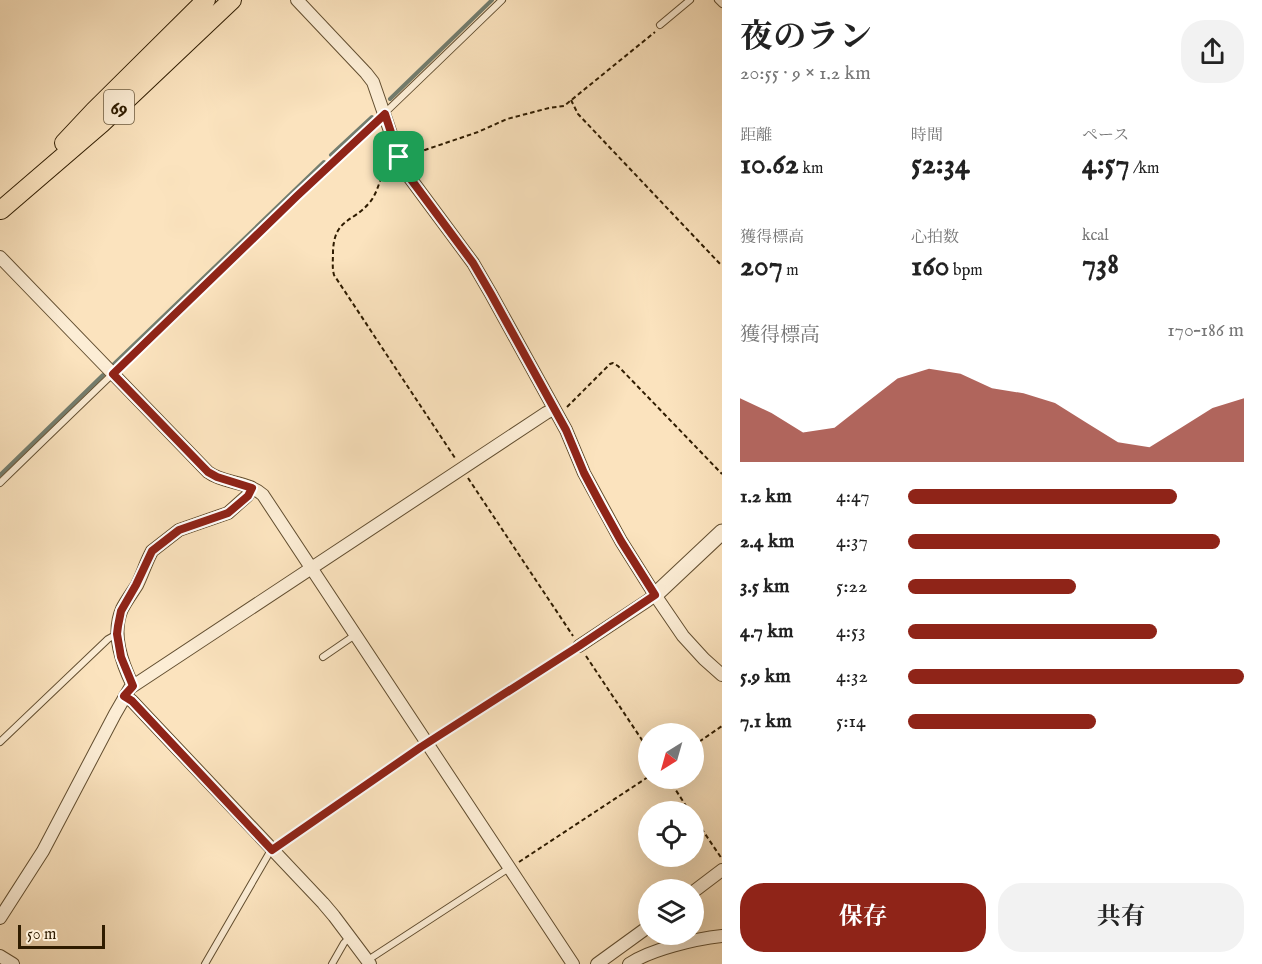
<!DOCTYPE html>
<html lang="ja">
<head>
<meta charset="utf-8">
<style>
	:root { --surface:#fff; --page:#f2f2f2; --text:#222; --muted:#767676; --accent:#8f2418 }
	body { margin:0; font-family:"IM FELL English","Noto Serif JP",serif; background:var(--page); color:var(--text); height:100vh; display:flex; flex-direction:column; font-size:22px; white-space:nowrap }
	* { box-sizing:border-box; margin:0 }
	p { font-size:20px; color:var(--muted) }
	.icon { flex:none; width:33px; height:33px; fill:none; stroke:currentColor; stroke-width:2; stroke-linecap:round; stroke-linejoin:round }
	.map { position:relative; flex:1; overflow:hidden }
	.panel { display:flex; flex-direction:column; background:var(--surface); width:540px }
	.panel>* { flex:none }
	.needle { width:39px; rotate:217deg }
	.controls { position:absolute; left:638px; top:723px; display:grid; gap:12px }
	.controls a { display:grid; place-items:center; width:66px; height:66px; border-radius:50%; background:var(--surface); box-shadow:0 6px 24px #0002; font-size:30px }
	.scale { position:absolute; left:18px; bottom:15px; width:87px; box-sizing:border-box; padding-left:6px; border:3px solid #2f1c00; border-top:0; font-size:16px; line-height:21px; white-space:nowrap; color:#2f1c00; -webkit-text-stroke:4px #fcedd5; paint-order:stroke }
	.pin { position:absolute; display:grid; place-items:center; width:51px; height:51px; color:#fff; margin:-26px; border-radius:12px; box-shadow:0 3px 9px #0006 }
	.round { display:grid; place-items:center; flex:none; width:63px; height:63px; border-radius:24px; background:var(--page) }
	.summary { display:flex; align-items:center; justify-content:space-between; height:102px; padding:0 18px }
	h1 { font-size:33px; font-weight:700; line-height:45px }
	.figures { display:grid; grid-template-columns:repeat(3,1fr); gap:9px; height:102px; padding:6px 18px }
	.figures div { display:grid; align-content:center }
	.figures b { font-size:30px; font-weight:700 }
	.figures small { font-size:16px; font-weight:400 }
	.figures p { font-size:16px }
	.chart { height:168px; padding:12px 18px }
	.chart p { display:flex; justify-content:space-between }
	.chart svg { width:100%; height:108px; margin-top:6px; fill:var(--accent); opacity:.7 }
	.primary-button { display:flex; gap:12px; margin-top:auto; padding:12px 18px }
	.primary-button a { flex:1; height:69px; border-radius:24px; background:var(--accent); color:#fff; font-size:24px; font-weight:700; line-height:69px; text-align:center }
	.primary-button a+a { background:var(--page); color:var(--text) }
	ul { padding:0 18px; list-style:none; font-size:20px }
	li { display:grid; grid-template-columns:96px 72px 1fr; align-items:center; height:45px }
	li i { height:15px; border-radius:8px; background:var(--accent) }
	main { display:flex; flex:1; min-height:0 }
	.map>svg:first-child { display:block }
</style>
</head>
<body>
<main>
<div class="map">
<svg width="722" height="964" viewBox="0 0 722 964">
	<rect width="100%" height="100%" fill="#fbe3be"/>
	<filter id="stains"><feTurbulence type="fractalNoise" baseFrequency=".00333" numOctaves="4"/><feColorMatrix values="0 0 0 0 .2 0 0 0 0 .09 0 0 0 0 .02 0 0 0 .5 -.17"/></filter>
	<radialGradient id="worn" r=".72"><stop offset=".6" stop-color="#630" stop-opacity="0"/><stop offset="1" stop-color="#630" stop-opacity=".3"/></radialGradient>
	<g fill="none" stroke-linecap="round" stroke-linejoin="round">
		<!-- stream -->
		<path stroke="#737d6e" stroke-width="4" d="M390 99 492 0
			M331 155 372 117
			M114 364 324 162
			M0 475 103 375"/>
		<defs>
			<path id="service" d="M718 0 722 4
				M660 25 690 0
				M0 483C166 321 335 162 502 0
				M323 657 355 635
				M0 742 108 639 117 634
				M368 960 509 868
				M205 964 271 850 427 744
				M332 964 344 943 349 938"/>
			<path id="minor" d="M297 0 366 73 373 82 399 157 407 174 473 263 491 294 566 430 584 473 621 541 655 595 683 636 704 659 722 675
				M0 257 208 472C224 484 248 481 263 495L573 964
				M579 646 647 601 655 595
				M133 686C122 663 111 634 122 609 126 601 132 593 137 585 142 575 145 565 150 555L152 551 179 530 228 513 247 496 252 488
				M125 696 132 701 323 903 334 916 370 964
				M693 892 722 870
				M0 918 43 851 115 714 130 688 546 413 554 409
				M0 956 13 964
				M597 964 648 927
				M629 964C652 949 695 939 722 936"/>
			<path id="tertiary" d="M655 595 722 532"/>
			<path id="primary" d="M64 143 94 111 206 0
				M1 210 101 124 232 0"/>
		</defs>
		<!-- service casing -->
		<use href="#service" stroke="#624e30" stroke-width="8"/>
		<!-- minor casing -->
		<use href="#minor" stroke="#624e30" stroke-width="14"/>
		<!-- tertiary casing -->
		<use href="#tertiary" stroke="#624e30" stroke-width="17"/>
		<!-- primary casing -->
		<use href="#primary" stroke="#2f1c00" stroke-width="20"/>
		<!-- path -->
		<path stroke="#2f1c00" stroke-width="2" stroke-dasharray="4.5 3" stroke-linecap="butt" d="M571 100 578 114 722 266
			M410 155 478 132 507 119 549 108 564 106 655 32
			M388 164C380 175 379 191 370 202 353 223 334 218 333 252 333 260 332 268 334 275L455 458
			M567 407 610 364 613 363 618 366 722 474
			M468 478 573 636
			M586 656 648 749
			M437 738 571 652
			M693 746 722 726
			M668 778 690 812
			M693 816 722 859
			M519 862 648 777"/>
		<!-- service -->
		<use href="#service" stroke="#fcedd5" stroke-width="6"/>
		<!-- minor -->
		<use href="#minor" stroke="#fcedd5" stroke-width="12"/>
		<!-- tertiary -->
		<use href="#tertiary" stroke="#fcedd5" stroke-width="15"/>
		<!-- primary -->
		<use href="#primary" stroke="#fbe3be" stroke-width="18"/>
	</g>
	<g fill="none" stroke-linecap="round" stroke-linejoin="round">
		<defs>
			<path id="route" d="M385 114 399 157 407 174 473 263 491 294 566 430 584 473 601 505 621 541 655 595 579 646 421 747 272 850 132 701 124 696 133 686 121 657 117 634 118 626 121 611 136 585 152 551 179 530 228 513 248 496 252 488 217 477 208 472 113 374 297 196Z"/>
		</defs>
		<!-- route casing -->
		<use href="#route" stroke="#fff" stroke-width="12"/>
		<!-- route -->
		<use href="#route" stroke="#8f2418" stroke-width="8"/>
	</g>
	<g text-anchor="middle" stroke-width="5" stroke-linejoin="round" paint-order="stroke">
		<!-- shield labels -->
		<rect fill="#fcedd5" stroke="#6c5b40" stroke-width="1.5" x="104" y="90" width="30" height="34" rx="4.5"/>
		<g font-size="20" font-weight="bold" fill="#2f1c00">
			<text x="119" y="114">69</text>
		</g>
	</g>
	<rect width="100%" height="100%" filter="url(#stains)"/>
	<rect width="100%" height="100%" fill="url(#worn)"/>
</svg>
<div class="controls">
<a><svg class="needle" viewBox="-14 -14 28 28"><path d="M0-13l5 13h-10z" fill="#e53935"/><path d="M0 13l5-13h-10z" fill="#767676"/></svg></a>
<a><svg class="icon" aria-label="locate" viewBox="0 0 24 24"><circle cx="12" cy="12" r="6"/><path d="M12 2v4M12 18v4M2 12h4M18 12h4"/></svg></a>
<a><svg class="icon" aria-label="layers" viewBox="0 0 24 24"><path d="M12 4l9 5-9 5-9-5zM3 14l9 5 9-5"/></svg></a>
</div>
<div class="scale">50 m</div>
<div class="pin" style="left:399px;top:157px;background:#1e9e55"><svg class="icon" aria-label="arrive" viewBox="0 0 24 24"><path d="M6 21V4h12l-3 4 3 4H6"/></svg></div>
</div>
<section class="panel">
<div class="summary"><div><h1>夜のラン</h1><p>20:55 · 9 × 1.2 km</p></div><a class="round"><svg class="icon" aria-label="share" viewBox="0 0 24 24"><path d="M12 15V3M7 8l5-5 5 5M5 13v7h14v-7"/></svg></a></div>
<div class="figures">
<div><p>距離</p><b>10.62<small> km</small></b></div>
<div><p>時間</p><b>52:34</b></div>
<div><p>ペース</p><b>4:57<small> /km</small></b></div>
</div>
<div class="figures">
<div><p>獲得標高</p><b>207<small> m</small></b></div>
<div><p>心拍数</p><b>160<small> bpm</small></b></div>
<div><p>kcal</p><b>738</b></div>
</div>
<div class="chart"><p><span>獲得標高</span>170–186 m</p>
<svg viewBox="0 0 160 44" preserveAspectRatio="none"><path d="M0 44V18L10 24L20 32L30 30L40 20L50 10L60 6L70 8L80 14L90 16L100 20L110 28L120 36L130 38L140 30L150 22L160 18V44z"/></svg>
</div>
<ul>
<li><b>1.2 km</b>4:47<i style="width:80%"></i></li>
<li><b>2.4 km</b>4:37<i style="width:93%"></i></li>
<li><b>3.5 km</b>5:22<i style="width:50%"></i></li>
<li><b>4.7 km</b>4:53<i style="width:74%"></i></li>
<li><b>5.9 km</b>4:32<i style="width:100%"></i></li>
<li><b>7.1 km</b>5:14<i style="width:56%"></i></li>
</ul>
<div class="primary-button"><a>保存</a><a>共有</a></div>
</section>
</main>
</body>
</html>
